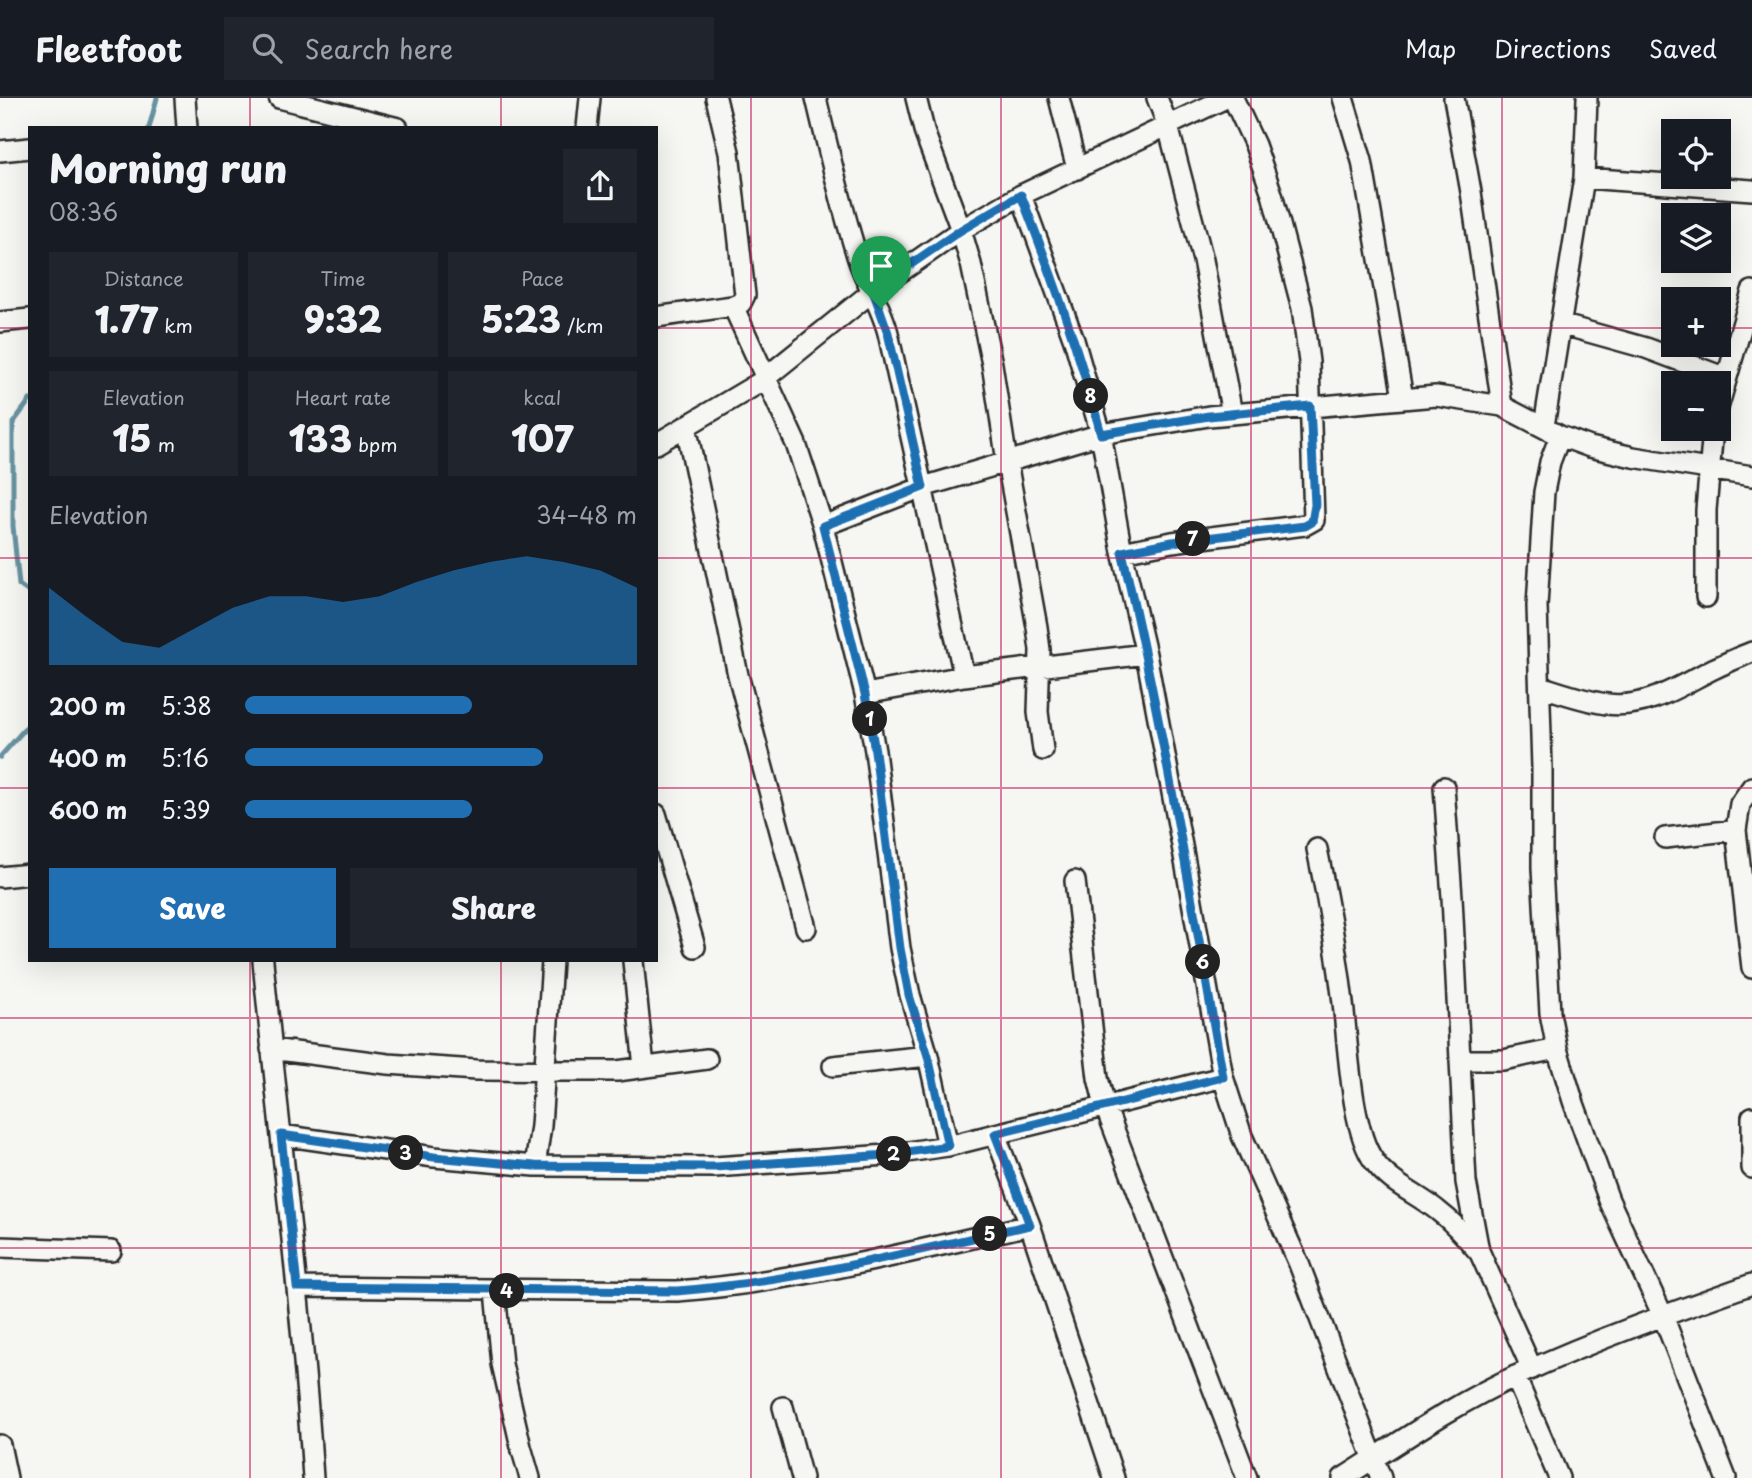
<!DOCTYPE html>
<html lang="en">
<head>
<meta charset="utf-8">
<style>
	:root { --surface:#171b24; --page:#20242c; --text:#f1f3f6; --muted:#9ea1a6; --line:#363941; --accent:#1f6fb2 }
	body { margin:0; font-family:"Playpen Sans",sans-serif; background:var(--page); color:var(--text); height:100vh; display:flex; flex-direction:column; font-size:26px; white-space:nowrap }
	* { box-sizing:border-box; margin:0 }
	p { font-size:23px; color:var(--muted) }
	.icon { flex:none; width:38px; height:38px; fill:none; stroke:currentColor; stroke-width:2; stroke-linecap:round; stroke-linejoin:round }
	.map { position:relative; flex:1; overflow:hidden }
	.sheet { position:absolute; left:28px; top:28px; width:630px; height:836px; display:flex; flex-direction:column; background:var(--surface); border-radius:0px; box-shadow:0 7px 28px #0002 }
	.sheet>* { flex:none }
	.controls { position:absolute; left:1661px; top:21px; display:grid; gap:14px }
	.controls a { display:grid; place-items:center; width:70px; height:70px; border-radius:0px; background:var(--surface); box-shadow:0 7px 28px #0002; font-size:35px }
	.pin { position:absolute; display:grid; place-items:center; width:60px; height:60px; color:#fff; margin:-72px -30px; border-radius:50% 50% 50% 0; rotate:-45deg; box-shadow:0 0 7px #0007 }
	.pin .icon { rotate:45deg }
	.km { position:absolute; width:35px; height:35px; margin:-18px; border-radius:50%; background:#222; color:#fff; font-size:19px; line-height:35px; text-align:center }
	.round { display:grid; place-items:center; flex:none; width:74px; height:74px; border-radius:0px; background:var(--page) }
	.head { display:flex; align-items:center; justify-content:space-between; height:119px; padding:0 21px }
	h1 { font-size:38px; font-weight:800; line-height:52px }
	.stats { display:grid; grid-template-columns:repeat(3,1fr); gap:10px; height:119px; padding:7px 21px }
	.stats div { display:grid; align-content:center; border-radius:0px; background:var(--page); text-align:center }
	.stats b { font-size:35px; font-weight:800 }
	.stats small { font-size:19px; font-weight:400 }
	.stats p { font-size:19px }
	.chart { height:196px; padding:14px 21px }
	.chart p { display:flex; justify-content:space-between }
	.chart svg { width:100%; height:126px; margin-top:7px; fill:var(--accent); opacity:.7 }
	.button { display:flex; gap:14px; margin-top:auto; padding:14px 21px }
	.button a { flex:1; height:80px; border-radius:0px; background:var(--accent); color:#fff; font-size:28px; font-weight:800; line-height:80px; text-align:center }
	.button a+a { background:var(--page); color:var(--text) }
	ul { padding:0 21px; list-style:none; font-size:23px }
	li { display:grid; grid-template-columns:112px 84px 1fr; align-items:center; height:52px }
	li i { height:18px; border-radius:9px; background:var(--accent) }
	header { display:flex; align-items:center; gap:42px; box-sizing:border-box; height:98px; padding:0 35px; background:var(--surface); border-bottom:2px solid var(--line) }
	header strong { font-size:33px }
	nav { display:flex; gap:38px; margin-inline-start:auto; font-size:24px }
	.search { width:490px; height:63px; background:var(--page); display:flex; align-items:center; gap:18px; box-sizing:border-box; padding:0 24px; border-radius:0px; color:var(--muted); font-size:26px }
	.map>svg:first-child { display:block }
</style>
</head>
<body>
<header>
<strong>Fleetfoot</strong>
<div class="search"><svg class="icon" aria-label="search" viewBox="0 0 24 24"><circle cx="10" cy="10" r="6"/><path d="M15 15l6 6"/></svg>Search here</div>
<nav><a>Map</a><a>Directions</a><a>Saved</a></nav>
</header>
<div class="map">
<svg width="1752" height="1380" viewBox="0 0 1752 1380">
	<rect width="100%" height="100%" fill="#f6f6f2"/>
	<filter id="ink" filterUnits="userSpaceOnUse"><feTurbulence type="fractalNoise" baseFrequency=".0143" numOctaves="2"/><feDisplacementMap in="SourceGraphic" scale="14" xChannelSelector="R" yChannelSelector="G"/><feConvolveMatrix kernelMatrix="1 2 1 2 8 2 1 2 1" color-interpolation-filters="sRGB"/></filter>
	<g filter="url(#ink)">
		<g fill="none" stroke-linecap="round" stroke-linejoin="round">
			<!-- stream -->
			<path stroke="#6893a2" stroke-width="5" d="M149 30 157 0
				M30 302 13 325V428L19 487 30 495
				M0 659 30 625"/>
			<defs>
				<path id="minor" d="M185 0 187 30
					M279 0 398 30
					M816 0C829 54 841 108 858 161 867 187 881 208 888 235L964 578
					M916 0 925 36 961 132 971 166 992 266 1007 364 1037 529 1040 552 1038 614 1043 652
					M1059 0 1077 71
					M1157 0 1168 28 1203 162 1232 316
					M1343 0 1362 63 1403 300
					M1454 0 1471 94 1502 308
					M587 30 590 0
					M0 53 30 50
					M1584 80 1752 92
					M1021 97 1074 242 1101 336 1122 454 1146 556 1186 769 1223 979 1242 1038 1299 1166 1381 1380
					M733 208 796 346 823 428 865 596 875 653 900 850 910 897 928 958 948 1048
					M656 219 733 208 741 205 745 197 729 54 716 0
					M0 224 30 221
					M1560 226 1646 250 1726 280
					M1718 310 1752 193
					M686 328 738 577 806 830
					M1544 328 1584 80 1587 0
					M1560 338 1550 364 1544 394 1537 508 1542 670V770L1550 915 1557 951 1573 1003 1609 1102 1663 1218 1726 1380
					M656 346 759 285 873 193 961 132 1021 97 1226 0
					M823 428 923 389 1101 336 1209 318 1436 298 1502 308 1560 338 1590 349 1633 359 1752 378
					M1122 454 1172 444 1305 427 1314 422 1309 264 1302 210 1272 96 1255 47 1233 0
					M1706 499V412L1713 331
					M1540 588C1562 595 1584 603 1607 606 1647 611 1679 588 1713 571 1726 565 1739 559 1752 554
					M865 596 964 578 1146 556
					M1444 689 1452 799 1466 1084 1479 1153 1532 1271
					M1752 689 1740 706 1736 732 1752 870
					M656 716 695 849
					M1665 740 1736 732
					M1317 751C1327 799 1336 848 1342 897 1348 939 1350 1031 1374 1063 1389 1085 1417 1096 1437 1112 1453 1124 1465 1138 1478 1153
					M0 779 30 776
					M1075 783 1098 980 1105 1008 1247 1380
					M263 863C279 1035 302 1207 313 1380
					M633 863 644 969
					M271 951 388 966 476 972 617 973 707 961
					M1461 962H1503L1557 951
					M833 968 928 958
					M1752 1019V1070
					M995 1036 1030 1127 1114 1380
					M281 1037 434 1059 535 1068 715 1069 887 1057 948 1048 1223 979
					M535 1068 541 1028 552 863
					M0 1149 111 1153
					M297 1189 677 1193C796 1184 913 1153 1030 1127
					M495 1193 502 1266 521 1349 530 1380
					M1515 1278 1559 1380
					M783 1309 802 1380
					M0 1347 7 1380
					M1343 1380C1400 1344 1456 1305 1518 1277 1594 1242 1673 1214 1752 1186"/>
			</defs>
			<!-- minor casing -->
			<use href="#minor" stroke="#2b2b2b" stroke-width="24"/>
			<!-- minor -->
			<use href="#minor" stroke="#f6f6f2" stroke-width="19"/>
		</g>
	</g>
	<g fill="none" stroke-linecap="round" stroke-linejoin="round" filter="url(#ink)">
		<defs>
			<path id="route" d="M1021 97C1052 176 1080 255 1101 336L1209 318 1310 308 1315 407 1312 424 1305 428 1172 444 1122 454C1163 628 1192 803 1223 979L995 1036 1030 1127C913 1153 796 1184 677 1193L297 1189 281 1037 434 1059 535 1068 715 1069 887 1057 948 1048 928 958 909 897 900 850 875 653 865 596 823 428 923 389 888 235 873 192 961 132Z"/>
		</defs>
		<!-- route casing -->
		<use href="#route" stroke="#fff" stroke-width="14"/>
		<!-- route -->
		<use href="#route" stroke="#1f6fb2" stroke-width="9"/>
	</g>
	<!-- grid -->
	<path fill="none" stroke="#c2185b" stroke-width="2" stroke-opacity="0.55" d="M250 0V30M501 0V30M751 0V1380M1001 0V1380M1251 0V1380M1502 0V1380M0 230H30M656 230H1673M1718 230H1752M0 460H30M656 460H1752M0 690H30M656 690H1752M250 863V1380M501 863V1380M0 920H1752M0 1150H1752"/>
</svg>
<div class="controls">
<a><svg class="icon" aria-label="locate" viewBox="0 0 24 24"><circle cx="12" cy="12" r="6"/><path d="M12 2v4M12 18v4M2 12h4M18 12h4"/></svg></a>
<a><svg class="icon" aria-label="layers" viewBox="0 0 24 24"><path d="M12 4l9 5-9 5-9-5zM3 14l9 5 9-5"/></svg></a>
<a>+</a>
<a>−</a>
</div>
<div class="pin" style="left:881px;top:210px;background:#1e9e55"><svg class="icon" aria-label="arrive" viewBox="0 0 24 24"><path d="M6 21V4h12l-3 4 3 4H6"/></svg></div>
<b class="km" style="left:870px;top:621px">1</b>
<b class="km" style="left:894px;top:1056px">2</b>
<b class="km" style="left:406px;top:1055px">3</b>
<b class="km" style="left:507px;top:1193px">4</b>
<b class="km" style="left:990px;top:1136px">5</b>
<b class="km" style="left:1203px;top:864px">6</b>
<b class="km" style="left:1193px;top:441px">7</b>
<b class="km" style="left:1091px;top:298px">8</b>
<section class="sheet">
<div class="head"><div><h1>Morning run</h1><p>08:36</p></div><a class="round"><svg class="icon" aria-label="share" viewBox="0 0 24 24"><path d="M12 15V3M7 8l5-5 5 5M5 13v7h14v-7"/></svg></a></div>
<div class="stats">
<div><p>Distance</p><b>1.77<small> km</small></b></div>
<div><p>Time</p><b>9:32</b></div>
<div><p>Pace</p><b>5:23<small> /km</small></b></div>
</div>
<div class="stats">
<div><p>Elevation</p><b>15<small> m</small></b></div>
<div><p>Heart rate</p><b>133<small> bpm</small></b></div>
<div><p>kcal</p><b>107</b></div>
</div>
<div class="chart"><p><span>Elevation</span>34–48 m</p>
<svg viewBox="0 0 160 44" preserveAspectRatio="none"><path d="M0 44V17L10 27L20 36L30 38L40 31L50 24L60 20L70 20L80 22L90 20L100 15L110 11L120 8L130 6L140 8L150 11L160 17V44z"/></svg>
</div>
<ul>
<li><b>200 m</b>5:38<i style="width:58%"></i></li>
<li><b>400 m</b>5:16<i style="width:76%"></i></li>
<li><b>600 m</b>5:39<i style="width:58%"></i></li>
</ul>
<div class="button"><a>Save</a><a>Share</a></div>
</section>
</div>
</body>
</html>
